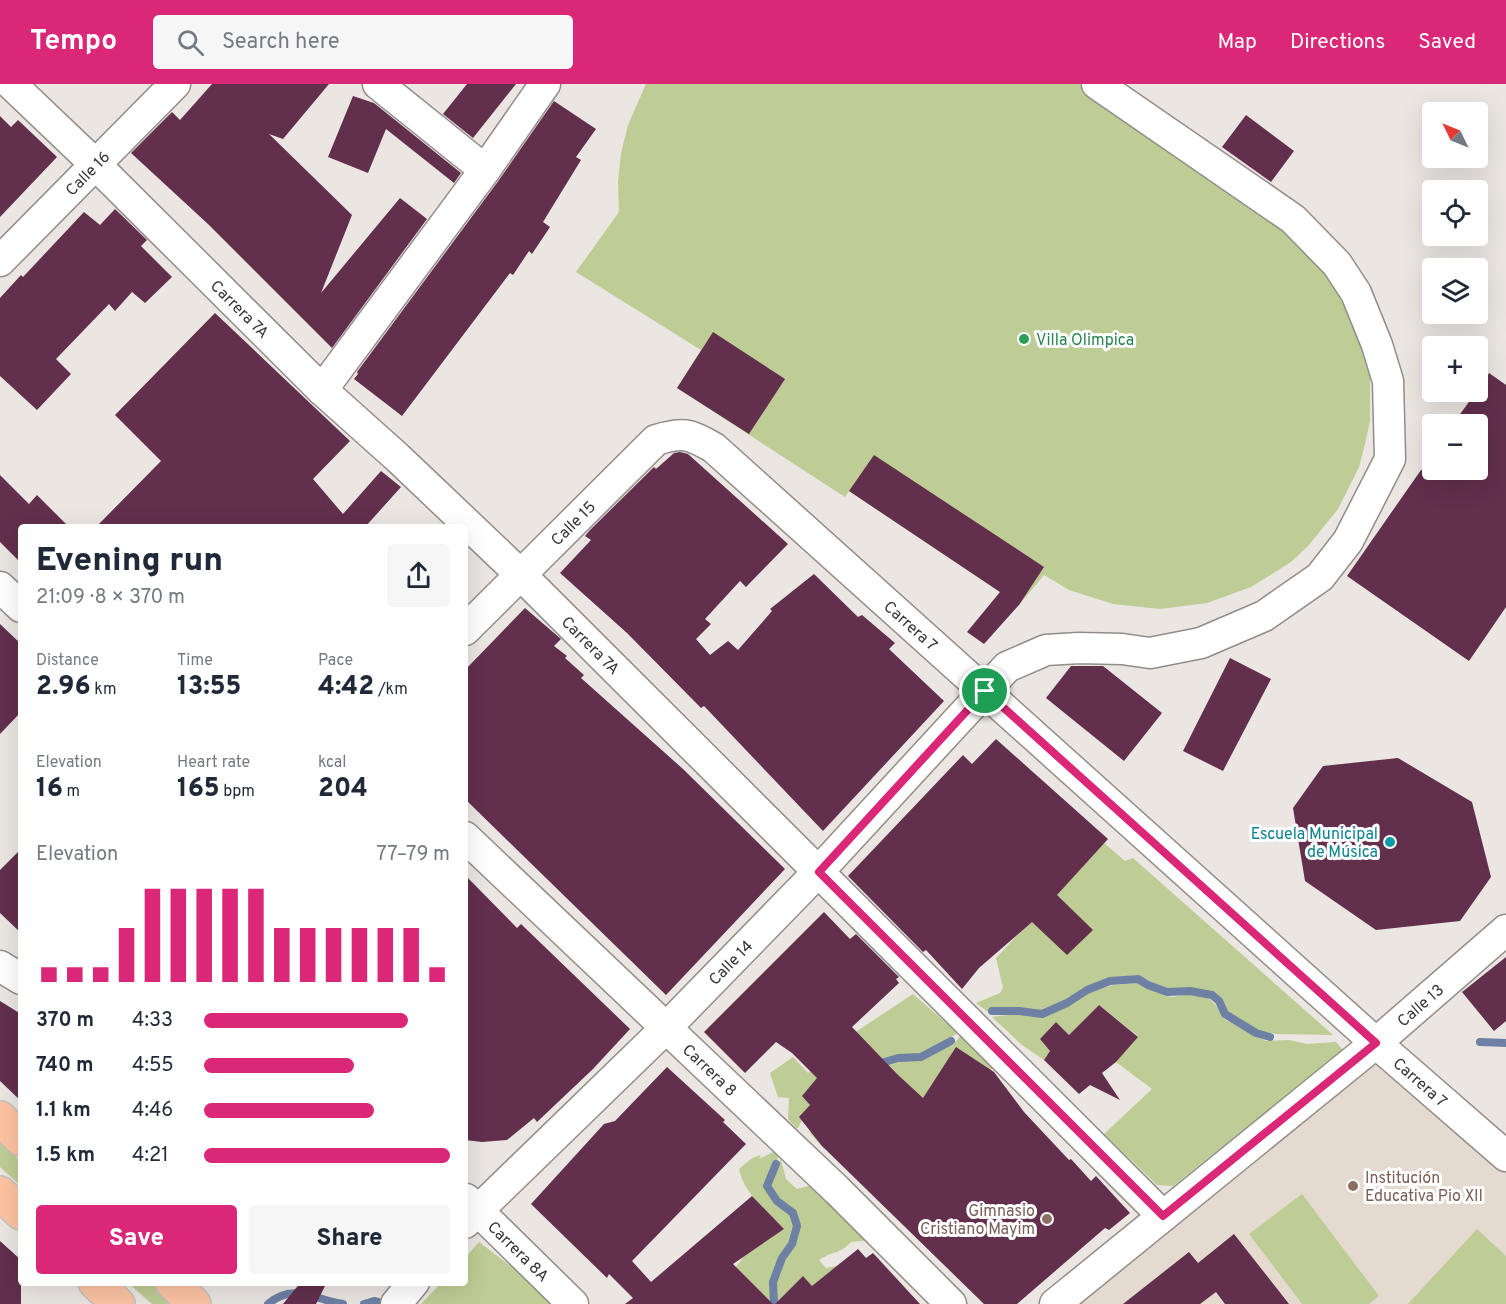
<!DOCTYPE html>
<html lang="en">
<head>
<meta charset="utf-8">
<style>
	:root { --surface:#fff; --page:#f6f6f7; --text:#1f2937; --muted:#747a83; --accent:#db2777 }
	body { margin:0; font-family:Overpass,sans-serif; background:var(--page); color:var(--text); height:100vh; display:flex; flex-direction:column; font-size:22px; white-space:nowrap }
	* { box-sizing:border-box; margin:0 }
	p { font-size:20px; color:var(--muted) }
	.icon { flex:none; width:33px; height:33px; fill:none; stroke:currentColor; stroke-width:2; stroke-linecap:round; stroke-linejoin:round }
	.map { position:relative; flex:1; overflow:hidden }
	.sheet { position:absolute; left:18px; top:440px; width:450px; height:762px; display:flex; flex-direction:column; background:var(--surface); border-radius:6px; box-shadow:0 6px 24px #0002 }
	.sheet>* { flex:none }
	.needle { width:39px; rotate:313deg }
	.buttons { position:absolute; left:1422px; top:18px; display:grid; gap:12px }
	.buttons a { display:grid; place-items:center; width:66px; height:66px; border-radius:6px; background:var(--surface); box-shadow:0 6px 24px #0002; font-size:30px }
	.pin { position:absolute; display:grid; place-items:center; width:51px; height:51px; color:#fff; margin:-26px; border:3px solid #fff; border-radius:50%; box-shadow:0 2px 6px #0007 }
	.round { display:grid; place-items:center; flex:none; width:63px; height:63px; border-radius:6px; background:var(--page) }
	.summary { display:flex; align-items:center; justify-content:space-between; height:102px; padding:0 18px }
	h1 { font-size:33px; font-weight:800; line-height:45px }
	.metrics { display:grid; grid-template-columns:repeat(3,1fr); gap:9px; height:102px; padding:6px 18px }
	.metrics div { display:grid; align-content:center }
	.metrics b { font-size:26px; font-weight:800 }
	.metrics small { font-size:16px; font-weight:400 }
	.metrics p { font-size:16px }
	.chart { height:168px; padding:12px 18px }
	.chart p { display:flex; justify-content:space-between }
	.chart svg { width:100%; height:108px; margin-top:6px; stroke:var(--accent); stroke-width:6 }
	.action { display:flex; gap:12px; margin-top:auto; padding:12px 18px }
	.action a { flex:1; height:69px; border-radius:6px; background:var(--accent); color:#fff; font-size:24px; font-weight:800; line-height:69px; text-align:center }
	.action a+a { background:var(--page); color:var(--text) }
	ul { padding:0 18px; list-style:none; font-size:20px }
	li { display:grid; grid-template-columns:96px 72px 1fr; align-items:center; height:45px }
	li i { height:15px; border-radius:8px; background:var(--accent) }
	header { display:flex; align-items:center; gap:36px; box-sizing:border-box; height:84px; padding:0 30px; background:var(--accent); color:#fff }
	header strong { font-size:28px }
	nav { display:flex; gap:33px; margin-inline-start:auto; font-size:21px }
	.search { width:420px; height:54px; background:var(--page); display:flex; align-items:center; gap:15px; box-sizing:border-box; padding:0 21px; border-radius:6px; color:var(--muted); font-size:22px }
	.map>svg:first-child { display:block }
</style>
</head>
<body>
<header>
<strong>Tempo</strong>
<div class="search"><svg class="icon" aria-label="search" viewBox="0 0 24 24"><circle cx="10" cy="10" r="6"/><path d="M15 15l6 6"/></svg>Search here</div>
<nav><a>Map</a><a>Directions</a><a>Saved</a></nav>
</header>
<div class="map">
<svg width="1506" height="1220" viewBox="0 0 1506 1220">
	<rect width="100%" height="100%" fill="#ebe6e2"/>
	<!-- built -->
	<path fill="#e4dad0" d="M1376 959 1506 1072V1220H1055Z"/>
	<!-- green -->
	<path fill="#becc95" d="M646 0H1079L1261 122 1296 148 1352 222 1370 290V337L1365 360 1359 383 1338 425 1308 462 1291 478 1251 503 1207 519 1160 525 1113 520 1069 506 1044 491 1019 521 849 407 845 413 677 304 701 266 576 188 619 128 618 98 621 69 628 41Z
		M1104 759 1125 777 1133 774 1333 951 1277 950 1258 947 1228 929 1222 917 1213 909 1190 905 1167 906 1138 891 1110 894 1083 904 1065 917 1042 927 1016 924 991 925 988 928 976 919 1000 909 1003 904 996 874Z
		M1137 899 1166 912 1173 913 1188 910 1207 913 1215 920 1224 935 1266 957 1289 956 1307 960 1336 958 1343 966 1173 1102 1157 1101 1104 1050 1152 1005 1116 978 1138 952 1099 921 1069 951 1056 938 1040 955 1050 967 1044 976 1022 961 992 933 1014 930 1045 932 1067 923 1087 909 1113 901Z
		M913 910 958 949 922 970 898 972 840 988 818 1005 798 1044H796L788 1035 789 1014 778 1013 770 989 793 973 808 989 842 957Z
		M961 951 998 982 980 991 964 1024 879 1008 824 1065 810 1049 838 1006 843 992 896 977 921 975 954 960Z
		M0 1059 21 1077V1102L0 1083Z
		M777 1066 779 1072 766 1102 775 1117 792 1129 795 1142 772 1197V1220L736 1183 744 1172 784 1145C767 1127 744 1110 739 1085L752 1074 761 1071 759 1075Z
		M781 1076 786 1095 797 1105 813 1101 870 1156 851 1158C841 1170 832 1167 819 1176L826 1184 836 1182 842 1178 818 1209 803 1192 777 1218C761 1187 811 1159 795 1129 792 1124 785 1121 781 1117 776 1113 773 1107 769 1102L773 1090Z
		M1302 1110 1379 1212 1369 1220H1302L1249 1150Z
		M1477 1145 1506 1172V1220H1408Z
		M479 1158 536 1201 555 1220H421L441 1199 465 1198V1174Z
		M128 1199H155L179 1220H152Z"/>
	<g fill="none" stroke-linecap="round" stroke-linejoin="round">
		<!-- stream -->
		<path stroke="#6e80a4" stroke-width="8" d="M992 927H1019L1042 930 1067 919 1087 906 1110 897 1138 895 1148 901 1167 908 1190 907 1212 911 1219 917 1225 930 1256 949 1270 953
			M1480 958 1506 959
			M874 981 898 974 921 973 951 957
			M268 1220C294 1198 315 1216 343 1220
			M364 1220 374 1217 378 1218
			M774 1220 773 1198 782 1174 792 1160 797 1142 793 1129 777 1117 767 1102 776 1080"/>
	</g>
	<!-- building -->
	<path fill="#622f4d" d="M212 0H329L283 55 269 50 352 131 321 209 400 114 427 135 332 264 208 140 131 69 172 28 180 36Z
		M467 0H516L473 54 443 30Z
		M353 12 374 19 461 89 454 99 386 45 368 89 328 73Z
		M554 17 596 45 576 73 581 76 543 138 550 143 532 170 529 167 513 191 510 189 402 332 354 295 358 290 357 288 499 96Z
		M1246 31 1294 67 1271 98 1222 63Z
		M0 32 11 43 18 36 57 73 0 133Z
		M115 125 147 156 141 162 172 193 145 219 132 208 115 227 109 220 56 275 71 290 37 326 0 292V214L21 191 23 193 84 128 100 141Z
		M215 229 350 357 313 395 343 430 381 387 401 403 366 442H97L161 377 115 331Z
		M713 248 785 295 749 350 677 304Z
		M1489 289 1506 301V523L1469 577 1347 492 1421 386H1478V340H1453L1476 308H1478Z
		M680 368 688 370 788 460 746 503 740 497 705 535 711 540 696 555 710 571 728 557 738 566 772 527 770 525 814 490 858 533 862 531 895 559 889 565 944 617 823 747 704 622 701 624 627 549 560 489 591 456 585 452 590 446 654 383 656 385 674 369Z
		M874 371 1044 483 1019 521 984 560 967 548 1000 508 849 407Z
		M0 391 29 420 37 411 68 442H21V479L0 458Z
		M525 524 561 555 554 562 567 572 565 574 584 591 581 594 683 685 785 785 666 911 465 715V586Z
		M0 540 21 560V628L0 650Z
		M1230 574 1271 595 1223 687 1183 667Z
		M1071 582H1103L1162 629 1124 677 1046 614Z
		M996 655 1108 755 1057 811 1093 846 1067 871 1032 838 979 884 962 905 926 866 923 868 848 792 963 671 972 680Z
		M1398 674 1472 718 1491 793 1460 837 1376 846 1305 797 1293 724 1323 682Z
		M21 765V849L0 829V786Z
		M465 791 517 844 521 840 630 945 593 985 537 1038 534 1034 507 1056 482 1058 465 1056Z
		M824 828 850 855 856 850 899 893 896 895 899 899 852 943 897 990 923 1014 956 963 994 988 1024 1028 1069 1076 1071 1075 1091 1097 1096 1092 1130 1129 1109 1146 1105 1144 1017 1220H984L822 1062 799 1033 810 1021 802 1012 817 994 792 969 776 958 745 989 704 948Z
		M1506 873V937L1494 947 1462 908Z
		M0 917 21 930V1017L0 997Z
		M1099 921 1138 953 1116 978 1102 989 1120 1016 1090 1001 1079 1010 1044 976 1050 967 1040 955 1056 938 1069 951Z
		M667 983 725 1036 723 1038 746 1060 632 1177 651 1198 752 1112 784 1145 733 1180 773 1220H625L633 1214 609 1190 607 1194 531 1120 604 1040 615 1037Z
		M1234 1150 1289 1220H1225L1216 1208 1200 1220H1123L1189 1168 1198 1179Z
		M0 1157 21 1176V1220H0Z
		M858 1165 866 1174 873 1169 920 1220H775L803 1192 812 1202Z
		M301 1198H327L316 1220H283Z"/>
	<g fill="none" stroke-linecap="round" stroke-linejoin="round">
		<defs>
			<g id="minor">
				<path id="s1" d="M11 0 96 81 322 306 398 374 520 490 1163 1132"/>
				<path d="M378 0 485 86"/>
				<path id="s2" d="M0 177 175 0"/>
				<path d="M322 306 485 86 545 0"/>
				<path d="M0 503 21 523"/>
				<path id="s3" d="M465 546 656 356C682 348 689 349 714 364L1376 959 1506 1072"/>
				<path id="s4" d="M465 753 837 1106 951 1220"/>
				<path d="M0 882 21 895"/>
				<path id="s5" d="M466 1115 573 1220"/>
				<path id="s6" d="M465 1139 666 944 818 788 1007 583 1046 566 1079 564 1122 565 1150 569 1201 559 1264 532 1320 493 1348 457 1390 375 1388 297 1377 261 1356 209 1337 180 1293 135 1097 0"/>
				<path d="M396 1220 414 1198"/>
				<path id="s7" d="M1055 1220 1376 959 1506 846"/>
			</g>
			<path id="highway" d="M0 1034 21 1055
				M0 1109 21 1129
				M95 1198 118 1220
				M172 1198 194 1220"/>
		</defs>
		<!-- minor casing -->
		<use href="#minor" stroke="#928d89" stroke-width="33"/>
		<!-- highway casing -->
		<use href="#highway" stroke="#c3c2c2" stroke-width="36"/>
		<!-- minor -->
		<use href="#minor" stroke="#fff" stroke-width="30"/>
		<!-- highway -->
		<use href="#highway" stroke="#fdc3a3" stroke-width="33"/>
	</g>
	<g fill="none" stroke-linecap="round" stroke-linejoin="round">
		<defs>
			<path id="route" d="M985 607 1376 959 1163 1132 819 788Z"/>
		</defs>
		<!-- route casing -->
		<use href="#route" stroke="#fff" stroke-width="12"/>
		<!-- route -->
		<use href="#route" stroke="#db2777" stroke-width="8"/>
	</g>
	<!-- markers -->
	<circle fill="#2e9e5b" stroke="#fff" stroke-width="2" cx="1024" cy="255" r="6"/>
	<circle fill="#0f9aa8" stroke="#fff" stroke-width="2" cx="1390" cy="758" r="6"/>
	<g fill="#8d6e63" stroke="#fff" stroke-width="2">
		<circle cx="1353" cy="1102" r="6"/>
		<circle cx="1047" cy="1135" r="6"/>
	</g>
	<g text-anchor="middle" stroke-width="6" stroke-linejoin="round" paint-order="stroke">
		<!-- street labels -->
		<g font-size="16" fill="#363432" stroke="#fff">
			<text dy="6" stroke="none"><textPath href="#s2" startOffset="124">Calle 16</textPath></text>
			<text dy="6" stroke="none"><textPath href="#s1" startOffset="321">Carrera 7A</textPath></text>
			<text dy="6" stroke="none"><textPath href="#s3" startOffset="152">Calle 15</textPath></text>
			<text dy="6" stroke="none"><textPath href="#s3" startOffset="596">Carrera 7</textPath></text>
			<text dy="6" stroke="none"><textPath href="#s1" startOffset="807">Carrera 7A</textPath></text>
			<text dy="6" stroke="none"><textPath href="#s6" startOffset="372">Calle 14</textPath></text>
			<text dy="6" stroke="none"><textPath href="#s7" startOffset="472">Calle 13</textPath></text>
			<text dy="6" stroke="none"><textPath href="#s4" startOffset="338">Carrera 8</textPath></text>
			<text dy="6" stroke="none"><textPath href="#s3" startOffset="1280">Carrera 7</textPath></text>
			<text dy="6" stroke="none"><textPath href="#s5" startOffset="74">Carrera 8A</textPath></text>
		</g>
		<!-- leisure labels -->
		<g font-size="16" fill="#27864d" stroke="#fff" text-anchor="start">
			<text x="1036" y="261">Villa Olimpica</text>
		</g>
		<!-- culture labels -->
		<g font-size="16" fill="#0d838f" stroke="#fff" text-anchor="end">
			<text x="1378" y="755">Escuela Municipal<tspan x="1378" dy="18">de Música</tspan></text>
		</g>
		<!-- education labels -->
		<g font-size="16" fill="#785e54" stroke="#fff" text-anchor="start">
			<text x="1365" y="1099">Institución<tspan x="1365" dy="18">Educativa Pio XII</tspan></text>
			<text x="1035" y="1132" text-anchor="end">Gimnasio<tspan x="1035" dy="18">Cristiano Mayim</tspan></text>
		</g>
	</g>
</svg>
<div class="buttons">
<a><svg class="needle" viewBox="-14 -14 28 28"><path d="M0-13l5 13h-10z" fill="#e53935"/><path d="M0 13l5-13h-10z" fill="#747a83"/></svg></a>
<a><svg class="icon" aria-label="locate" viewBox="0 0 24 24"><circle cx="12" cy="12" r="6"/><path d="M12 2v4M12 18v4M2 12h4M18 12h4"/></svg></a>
<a><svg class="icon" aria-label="layers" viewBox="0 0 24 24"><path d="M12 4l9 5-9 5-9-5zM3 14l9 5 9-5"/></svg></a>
<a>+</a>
<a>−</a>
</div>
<div class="pin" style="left:985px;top:607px;background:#1e9e55"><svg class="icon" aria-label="arrive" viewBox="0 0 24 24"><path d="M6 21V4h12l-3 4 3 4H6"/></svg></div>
<section class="sheet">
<div class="summary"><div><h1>Evening run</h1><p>21:09 · 8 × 370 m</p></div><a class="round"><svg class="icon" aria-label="share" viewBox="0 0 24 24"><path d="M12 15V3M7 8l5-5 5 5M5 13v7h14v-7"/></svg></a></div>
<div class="metrics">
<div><p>Distance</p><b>2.96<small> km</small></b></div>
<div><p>Time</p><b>13:55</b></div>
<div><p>Pace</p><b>4:42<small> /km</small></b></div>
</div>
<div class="metrics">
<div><p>Elevation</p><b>16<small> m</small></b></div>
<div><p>Heart rate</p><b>165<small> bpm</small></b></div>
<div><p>kcal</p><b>204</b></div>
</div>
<div class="chart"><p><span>Elevation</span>77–79 m</p>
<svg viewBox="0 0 160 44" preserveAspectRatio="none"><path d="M5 44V38M15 44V38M25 44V38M35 44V22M45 44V6M55 44V6M65 44V6M75 44V6M85 44V6M95 44V22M105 44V22M115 44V22M125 44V22M135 44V22M145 44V22M155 44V38"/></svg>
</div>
<ul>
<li><b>370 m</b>4:33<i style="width:83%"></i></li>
<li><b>740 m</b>4:55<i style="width:61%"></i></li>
<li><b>1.1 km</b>4:46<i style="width:69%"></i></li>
<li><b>1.5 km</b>4:21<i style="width:100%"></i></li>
</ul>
<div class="action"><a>Save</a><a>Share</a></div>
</section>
</div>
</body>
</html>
